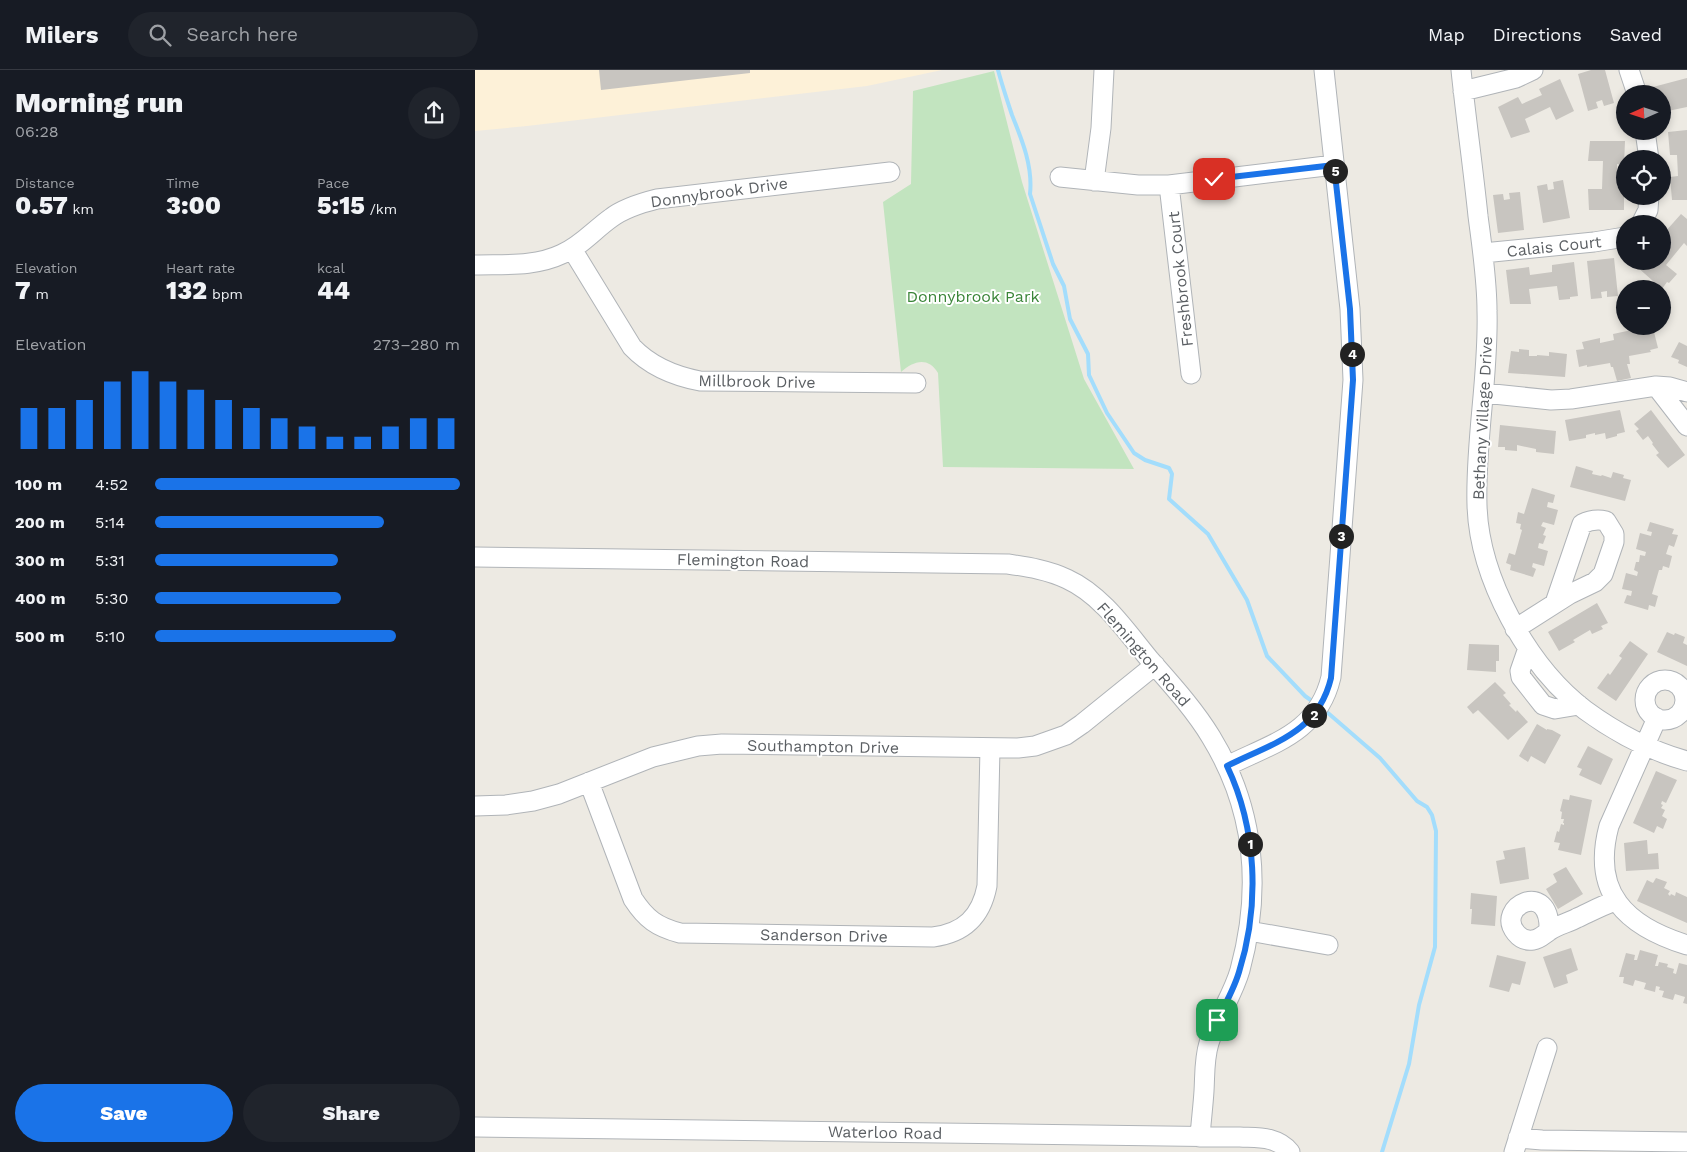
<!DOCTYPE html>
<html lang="en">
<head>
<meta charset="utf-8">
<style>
	:root { --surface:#171b24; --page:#20242c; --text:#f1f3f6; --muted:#9ea1a6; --line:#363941; --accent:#1a73e8 }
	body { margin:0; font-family:"Work Sans",sans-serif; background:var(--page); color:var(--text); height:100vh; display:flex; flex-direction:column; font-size:19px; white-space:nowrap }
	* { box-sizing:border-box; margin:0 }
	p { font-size:16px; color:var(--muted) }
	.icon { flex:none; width:28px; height:28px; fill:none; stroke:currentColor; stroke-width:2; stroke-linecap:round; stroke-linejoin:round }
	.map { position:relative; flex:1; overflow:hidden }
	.drawer { display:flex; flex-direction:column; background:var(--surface); width:475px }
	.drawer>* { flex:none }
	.needle { width:32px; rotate:267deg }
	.tools { position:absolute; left:1141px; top:15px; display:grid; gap:10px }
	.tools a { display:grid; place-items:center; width:55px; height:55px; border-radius:50%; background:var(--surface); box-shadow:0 2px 8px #0003; font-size:25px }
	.pin { position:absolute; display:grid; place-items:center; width:42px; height:42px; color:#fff; margin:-21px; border-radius:10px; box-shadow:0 2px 8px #0006 }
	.km { position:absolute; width:25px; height:25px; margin:-12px; border-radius:50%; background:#222; color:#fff; font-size:14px; line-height:25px; text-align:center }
	.round { display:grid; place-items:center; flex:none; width:52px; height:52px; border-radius:26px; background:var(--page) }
	.summary { display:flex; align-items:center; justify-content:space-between; height:85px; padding:0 15px }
	h1 { font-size:28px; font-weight:800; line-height:38px }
	.stats { display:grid; grid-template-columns:repeat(3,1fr); gap:8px; height:85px; padding:5px 15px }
	.stats div { display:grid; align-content:center }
	.stats b { font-size:25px; font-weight:800 }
	.stats small { font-size:14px; font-weight:400 }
	.stats p { font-size:14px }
	.chart { height:140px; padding:10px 15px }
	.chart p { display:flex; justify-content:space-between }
	.chart svg { width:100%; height:90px; margin-top:5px; stroke:var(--accent); stroke-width:6 }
	.action { display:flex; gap:10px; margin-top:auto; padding:10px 15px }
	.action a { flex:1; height:58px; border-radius:30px; background:var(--accent); color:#fff; font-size:20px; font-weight:800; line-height:58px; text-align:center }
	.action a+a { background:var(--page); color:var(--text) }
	ul { padding:0 15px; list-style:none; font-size:16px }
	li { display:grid; grid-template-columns:80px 60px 1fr; align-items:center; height:38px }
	li i { height:12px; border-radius:6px; background:var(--accent) }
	header { display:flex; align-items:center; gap:30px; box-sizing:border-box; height:70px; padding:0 25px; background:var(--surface); border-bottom:1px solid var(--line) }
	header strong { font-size:24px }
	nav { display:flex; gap:28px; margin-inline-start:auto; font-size:18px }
	.search { width:350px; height:45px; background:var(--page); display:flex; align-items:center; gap:12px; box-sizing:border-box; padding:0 18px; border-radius:28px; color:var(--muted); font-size:19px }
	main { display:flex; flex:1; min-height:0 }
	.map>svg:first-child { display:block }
</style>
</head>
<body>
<header>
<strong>Milers</strong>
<div class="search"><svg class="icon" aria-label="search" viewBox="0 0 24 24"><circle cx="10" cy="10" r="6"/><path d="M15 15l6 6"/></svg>Search here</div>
<nav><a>Map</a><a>Directions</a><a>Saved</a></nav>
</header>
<main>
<section class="drawer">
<div class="summary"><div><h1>Morning run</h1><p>06:28</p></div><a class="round"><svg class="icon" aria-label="share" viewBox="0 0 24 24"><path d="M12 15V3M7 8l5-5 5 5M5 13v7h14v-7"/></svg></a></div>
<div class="stats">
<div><p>Distance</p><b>0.57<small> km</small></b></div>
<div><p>Time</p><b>3:00</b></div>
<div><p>Pace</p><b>5:15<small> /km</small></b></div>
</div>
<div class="stats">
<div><p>Elevation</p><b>7<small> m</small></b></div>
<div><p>Heart rate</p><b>132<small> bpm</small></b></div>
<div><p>kcal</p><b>44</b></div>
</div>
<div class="chart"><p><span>Elevation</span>273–280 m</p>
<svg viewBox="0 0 160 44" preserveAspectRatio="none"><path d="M5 44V24M15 44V24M25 44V20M35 44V11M45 44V6M55 44V11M65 44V15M75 44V20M85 44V24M95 44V29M105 44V33M115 44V38M125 44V38M135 44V33M145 44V29M155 44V29"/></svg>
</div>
<ul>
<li><b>100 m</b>4:52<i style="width:100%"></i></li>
<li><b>200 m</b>5:14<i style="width:75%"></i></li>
<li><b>300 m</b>5:31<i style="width:60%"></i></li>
<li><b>400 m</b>5:30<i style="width:61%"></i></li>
<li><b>500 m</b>5:10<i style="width:79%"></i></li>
</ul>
<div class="action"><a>Save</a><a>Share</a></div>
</section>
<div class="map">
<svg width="1212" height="1082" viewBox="0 0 1212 1082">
	<rect width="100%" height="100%" fill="#edeae3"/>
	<!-- commercial -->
	<path fill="#fdf1d8" d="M0 0H467L392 16 52 56 0 61Z"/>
	<!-- green -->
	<path fill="#c2e4bf" d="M519 1 547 112 609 309 659 399 468 397 463 303C453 286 438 291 426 302L408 132 436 114 438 21Z"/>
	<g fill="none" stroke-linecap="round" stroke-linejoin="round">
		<!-- stream -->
		<path stroke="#a3ddfc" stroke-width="4" d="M523 0C527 15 532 30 537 45 547 70 558 96 555 124L578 194 589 216 595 249 613 284 614 305 632 343 659 383 670 390 694 398 697 404 694 429 733 464 772 530 792 586 830 626 837 631
			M853 643 905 688 942 731 952 737 957 745 961 761 960 877 944 935 934 994 907 1082"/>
	</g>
	<!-- building -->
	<path fill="#c8c5c0" d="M124 0H275V3L126 20Z
		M1116 0H1130L1139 33 1129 36 1127 30 1121 32 1123 38 1113 41 1103 4Z
		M1212 8V37L1188 42V24H1179L1178 17Z
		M1085 9 1099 41 1081 50 1075 37 1050 49 1055 62 1036 68 1023 37 1043 27 1047 34 1067 25 1064 19Z
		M1212 60V130H1197L1195 107 1203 106 1202 85H1195L1193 62Z
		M1115 71H1150L1149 95 1142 94V117H1149V140H1114L1113 119H1127L1128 91H1113Z
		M1088 110 1095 148 1068 153 1062 116 1072 114 1073 120 1079 119 1078 112Z
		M1045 122 1049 160 1023 163 1018 125 1028 124 1029 130 1035 129 1034 123Z
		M1206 144 1212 149V176L1209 173 1191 195 1202 204 1194 213 1192 212 1187 219 1161 196 1165 191H1188V176L1196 167 1190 162Z
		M1139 188 1143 226 1132 227V221L1126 222 1127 228 1116 229 1112 191Z
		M1099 192 1103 226 1095 227V229L1084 230 1082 216 1054 219 1056 234H1035L1031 200 1054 197 1055 205 1077 202V195Z
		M1171 257 1172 263 1179 262 1183 278 1175 280 1176 282 1154 286 1155 294H1152L1156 308 1142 311 1138 297H1136L1135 293 1112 297V295L1104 297 1101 280 1109 279 1107 272 1125 268V273L1139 270 1138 264Z
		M1204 272 1212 276V297L1203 293 1204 290 1196 287Z
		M1044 279 1054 280V286H1062V285L1074 286V282L1092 284 1090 307 1033 303 1036 281 1044 282Z
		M1145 340 1150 362 1142 364V366L1131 369 1130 363 1120 365V363L1111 365V368L1094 371 1090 350Z
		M1176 340 1210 385 1193 398 1181 385 1184 383 1177 374 1178 373 1173 366 1168 370 1161 361 1164 359 1159 354Z
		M1025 355 1081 361 1079 384 1061 382V379L1042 375V381L1030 380V377H1023Z
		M1101 396 1118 401 1117 404 1126 406 1127 405 1136 408 1138 402 1149 405 1148 408 1156 410 1150 431 1095 417Z
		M1057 418 1080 425 1078 433 1073 432 1072 437 1083 440 1079 455 1068 452 1066 456 1071 458 1068 465 1071 466 1068 474 1064 473 1063 478 1073 481 1069 496 1058 493 1057 497 1061 499 1058 507 1035 500 1036 495 1031 493 1034 483 1040 485 1047 460 1045 459 1046 454 1041 453 1043 442 1049 444Z
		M1175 452 1199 459 1197 464 1203 465 1199 477 1194 475 1191 484 1197 486 1194 498 1188 496 1187 500H1184L1177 524 1183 526 1180 537 1174 535 1173 540 1149 533 1152 525 1156 526 1157 521 1147 519 1151 503 1162 506 1163 502 1159 500 1161 492H1164L1165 485 1170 486 1171 482 1161 479 1165 463 1176 466 1177 462 1172 461Z
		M1122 533 1133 553 1126 556 1128 559 1117 564 1115 560 1098 570 1100 572 1084 581 1073 562Z
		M1192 562 1199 565 1200 563 1210 567 1208 573 1212 575V596L1182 582Z
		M1155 571 1173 584 1141 631 1122 618 1133 603 1135 605 1147 588 1144 586Z
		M994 574 1024 575V591H1021V602L992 600Z
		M1020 612 1031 623 1028 625 1036 634 1034 635 1041 642 1042 640 1053 652 1033 670 1003 640 998 644 992 637Z
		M1062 654 1072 660V659L1077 660 1086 665 1070 694 1056 686 1053 692 1044 686Z
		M1113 676 1138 689 1126 715 1104 705 1107 699 1102 697Z
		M1181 701 1202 710 1191 733 1187 731 1186 734 1188 735 1186 738 1190 740 1187 746 1192 749 1188 759 1182 756 1179 763 1158 753Z
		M1095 725 1117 730 1106 785 1083 780 1085 773 1079 772 1082 761 1084 762 1086 754 1089 755V753H1088L1089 749H1086L1087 742 1085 741 1088 729 1094 730Z
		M1172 770 1173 784 1183 783 1184 799 1151 801 1149 773Z
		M1050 777 1054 809 1025 814 1021 791 1030 789 1028 781Z
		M1091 797 1108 824 1083 839 1071 819 1082 812 1078 804Z
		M1181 808 1192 812 1189 818 1195 821 1193 824 1195 826 1196 824 1200 826 1201 822 1212 827V853L1162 831 1172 810 1178 813Z
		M996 823 1022 826 1020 856 996 854 997 839H995Z
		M1096 878 1103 900 1091 905 1093 913 1079 918 1068 887Z
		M1165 880 1183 885 1180 896H1183L1184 892 1193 894 1192 897 1199 899 1198 903 1201 904 1204 893 1212 895V934L1208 933 1210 927 1200 924 1198 930 1187 927 1189 921 1184 920 1185 917 1181 916 1180 922 1169 919 1171 913 1160 910 1158 916 1148 913 1149 907H1144L1151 883 1160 885 1159 890H1162Z
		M1022 885 1051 892 1045 915 1037 913 1034 922 1014 917Z"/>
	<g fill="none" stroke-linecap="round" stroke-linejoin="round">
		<defs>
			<path id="minor" d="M986 0C991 49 998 97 1003 146 1007 177 1012 209 1012 241 1014 306 1000 370 1002 435 1004 507 1052 596 1110 640 1140 662 1176 681 1212 691
				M1154 0 1162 24
				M988 21 1041 8 1058 0
				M1170 61 1174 89
				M585 107 663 115H694L859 95
				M619 111 626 58 629 0
				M694 115 716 304
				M1166 154 1173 140 1174 126
				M97 179 157 277C176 297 199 306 225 311L441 313
				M1008 183 1119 172 1150 167
				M0 195C29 194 60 197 87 184 106 176 119 160 136 148 149 138 166 133 182 129L415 102
				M1212 322 1195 317 1181 316 1212 356
				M1009 323 1076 330 1096 329 1181 316
				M0 487 533 494C553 497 573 500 592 509 627 525 651 561 675 590 696 614 719 639 736 667 780 739 787 819 765 900 758 925 742 947 734 973 729 989 730 1005 729 1021 728 1037 726 1052 725 1067
				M1040 559 1095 524 1120 512 1128 504 1139 472V464L1131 451C1122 449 1115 450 1107 454L1080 533
				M1053 578 1045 601 1046 607 1068 635 1080 639 1104 635
				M1170 630a20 20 0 1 1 40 0a20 20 0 1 1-40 0Z
				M1182 648 1134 756C1116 823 1151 856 1212 875
				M752 696C798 673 843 663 856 607L878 310 875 239 849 0
				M114 712 158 829C171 849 182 857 205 863L458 867C489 863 506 847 512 816L515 678
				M0 736 31 735 58 731 84 724 178 687 223 676 247 674 543 678 560 676 591 665 607 654 680 595
				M774 861 853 875
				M1074 861C1076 808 1019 837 1041 863 1045 868 1051 871 1058 870 1065 869 1068 865 1074 861 1082 855 1093 853 1102 848 1115 842 1126 836 1140 831
				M0 1057 765 1067C783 1068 802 1066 815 1082
				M1043 1068 1067 1070 1212 1072
				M1039 1082 1072 978"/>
		</defs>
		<!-- minor casing -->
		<use href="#minor" stroke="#b0b4b8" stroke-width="21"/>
		<!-- minor -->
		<use href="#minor" stroke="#fff" stroke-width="19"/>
	</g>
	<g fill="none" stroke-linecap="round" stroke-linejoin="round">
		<defs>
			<path id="route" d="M739 109 859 95 875 239 878 310 856 608C843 663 798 673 752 696 782 759 785 835 764 902 759 919 750 935 742 950"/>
		</defs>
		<!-- route casing -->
		<use href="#route" stroke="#fff" stroke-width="10"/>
		<!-- route -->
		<use href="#route" stroke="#1a73e8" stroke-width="6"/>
	</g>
	<g text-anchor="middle" stroke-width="4" stroke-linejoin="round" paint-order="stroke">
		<!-- street labels -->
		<g font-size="16" fill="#5b5f63" stroke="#fff">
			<text transform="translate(244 122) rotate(-8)" y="6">Donnybrook Drive</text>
			<text transform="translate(1079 176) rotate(-6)" y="6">Calais Court</text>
			<text transform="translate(705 209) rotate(-96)" y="6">Freshbrook Court</text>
			<text transform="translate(282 311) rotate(1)" y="6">Millbrook Drive</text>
			<text transform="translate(1007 348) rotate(-87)" y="6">Bethany Village Drive</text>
			<text transform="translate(268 490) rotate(1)" y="6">Flemington Road</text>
			<text transform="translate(669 584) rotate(49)" y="6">Flemington Road</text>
			<text transform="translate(348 676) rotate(1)" y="6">Southampton Drive</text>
			<text transform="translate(349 865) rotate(1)" y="6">Sanderson Drive</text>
			<text transform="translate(410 1062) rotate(1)" y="6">Waterloo Road</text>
		</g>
		<!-- park labels -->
		<g font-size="16" fill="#3a8538" stroke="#fff">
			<text x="498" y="232">Donnybrook Park</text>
		</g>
	</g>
</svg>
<div class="tools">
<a><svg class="needle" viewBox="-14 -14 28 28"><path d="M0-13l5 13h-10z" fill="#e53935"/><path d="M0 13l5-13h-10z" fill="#9ea1a6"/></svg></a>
<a><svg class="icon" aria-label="locate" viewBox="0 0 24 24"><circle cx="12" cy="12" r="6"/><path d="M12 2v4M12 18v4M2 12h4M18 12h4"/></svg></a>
<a>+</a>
<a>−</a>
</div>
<div class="pin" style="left:742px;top:950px;background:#1e9e55"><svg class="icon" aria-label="arrive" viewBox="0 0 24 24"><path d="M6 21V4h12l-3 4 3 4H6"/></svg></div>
<div class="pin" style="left:739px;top:109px;background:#d93025"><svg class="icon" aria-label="check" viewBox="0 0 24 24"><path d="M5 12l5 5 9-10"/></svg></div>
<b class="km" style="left:775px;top:774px">1</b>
<b class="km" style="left:839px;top:645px">2</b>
<b class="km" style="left:866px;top:466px">3</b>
<b class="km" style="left:877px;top:284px">4</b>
<b class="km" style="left:860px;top:101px">5</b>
</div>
</main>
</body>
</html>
